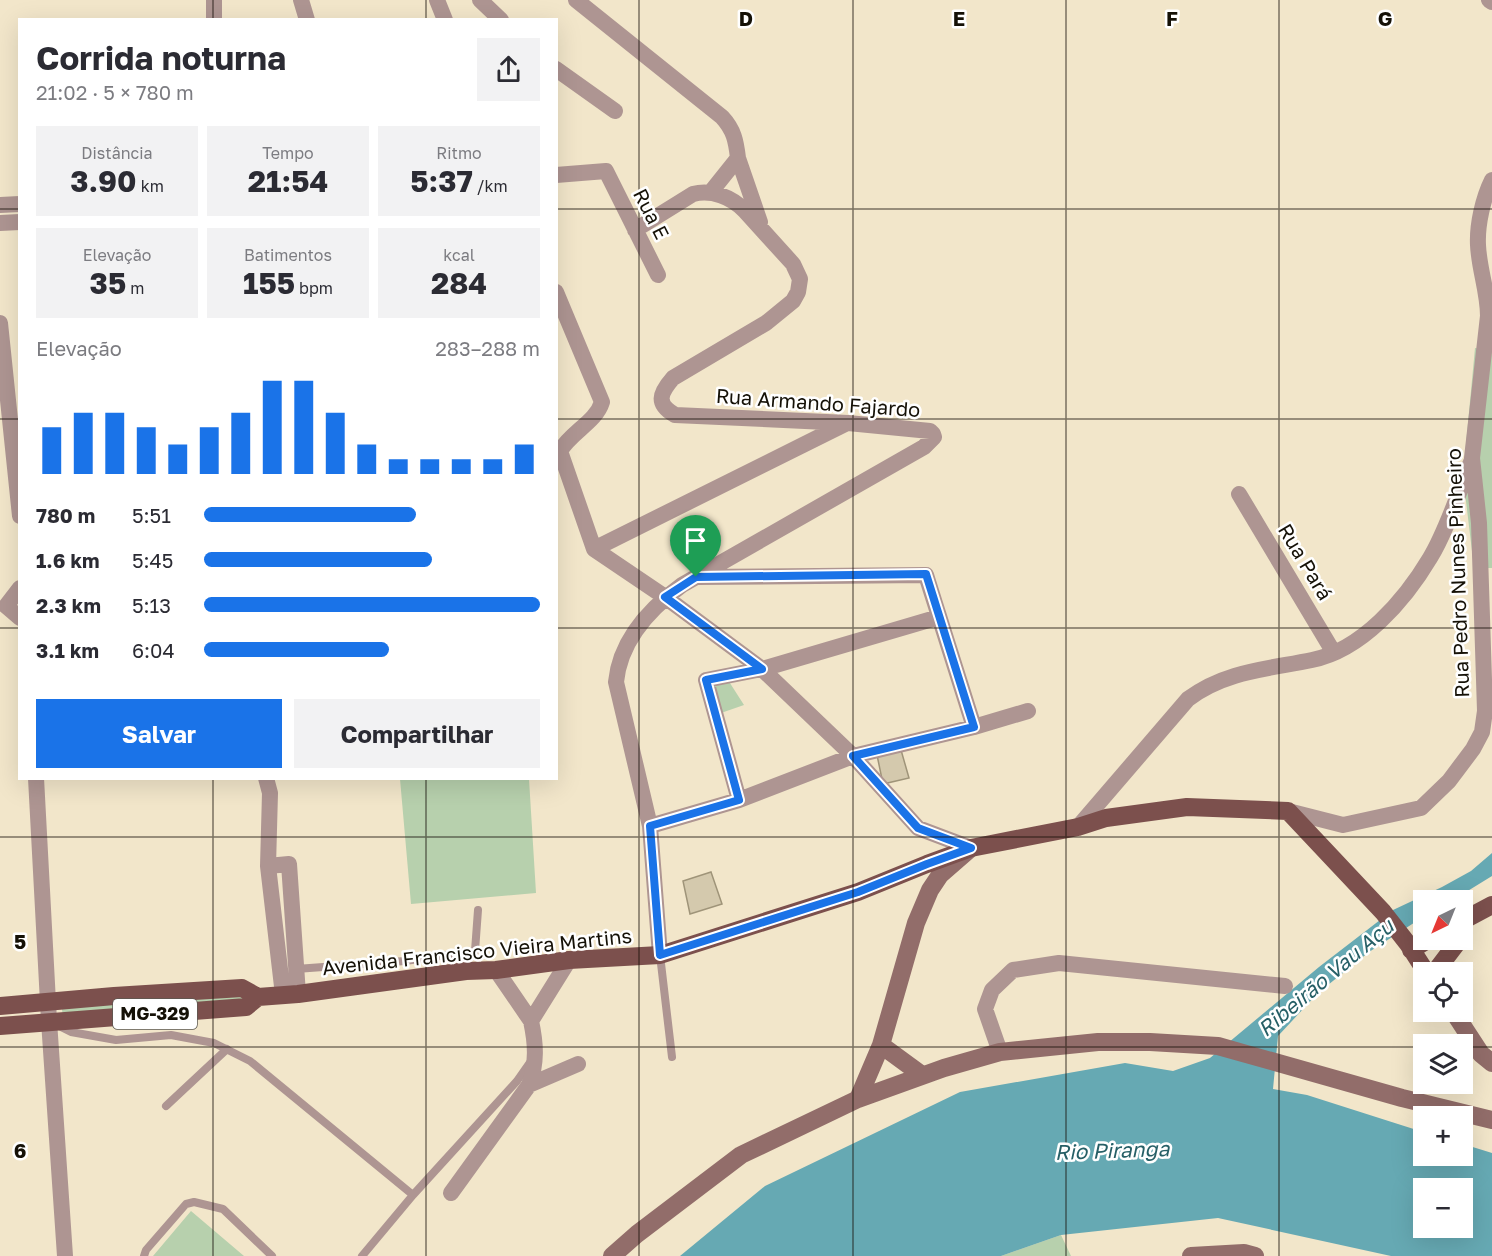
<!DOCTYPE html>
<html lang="pt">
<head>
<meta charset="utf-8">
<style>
	:root { --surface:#fff; --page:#f2f2f3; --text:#2b2b33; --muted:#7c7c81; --accent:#1a73e8 }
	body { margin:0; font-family:"Golos Text",sans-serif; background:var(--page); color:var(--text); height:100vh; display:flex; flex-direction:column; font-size:22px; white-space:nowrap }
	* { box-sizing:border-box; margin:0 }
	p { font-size:20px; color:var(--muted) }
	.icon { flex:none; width:33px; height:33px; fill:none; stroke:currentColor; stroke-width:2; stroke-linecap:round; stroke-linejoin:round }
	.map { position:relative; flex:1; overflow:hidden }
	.details { position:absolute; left:18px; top:18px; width:540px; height:762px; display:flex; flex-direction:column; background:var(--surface); border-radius:0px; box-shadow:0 6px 24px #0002 }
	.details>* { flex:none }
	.needle { width:39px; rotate:223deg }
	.fabs { position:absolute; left:1413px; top:890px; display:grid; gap:12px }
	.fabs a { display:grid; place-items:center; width:60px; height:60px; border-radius:0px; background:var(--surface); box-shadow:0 6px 24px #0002; font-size:30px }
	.pin { position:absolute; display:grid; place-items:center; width:51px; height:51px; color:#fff; margin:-62px -26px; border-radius:50% 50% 50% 0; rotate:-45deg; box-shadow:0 0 6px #0007 }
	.pin .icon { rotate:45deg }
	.round { display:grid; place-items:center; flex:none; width:63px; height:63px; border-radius:0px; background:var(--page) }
	.head { display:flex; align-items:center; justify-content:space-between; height:102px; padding:0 18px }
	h1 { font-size:33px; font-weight:700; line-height:45px }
	.metrics { display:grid; grid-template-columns:repeat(3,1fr); gap:9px; height:102px; padding:6px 18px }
	.metrics div { display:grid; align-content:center; border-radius:0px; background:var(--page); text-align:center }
	.metrics b { font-size:30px; font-weight:700 }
	.metrics small { font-size:16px; font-weight:400 }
	.metrics p { font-size:16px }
	.chart { height:168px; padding:12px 18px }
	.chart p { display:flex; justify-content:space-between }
	.chart svg { width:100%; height:108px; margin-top:6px; stroke:var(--accent); stroke-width:6 }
	.primary-button { display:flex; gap:12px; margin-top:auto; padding:12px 18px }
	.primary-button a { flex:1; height:69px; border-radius:0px; background:var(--accent); color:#fff; font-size:24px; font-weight:700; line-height:69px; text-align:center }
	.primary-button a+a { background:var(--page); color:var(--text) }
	ul { padding:0 18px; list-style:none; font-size:20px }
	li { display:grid; grid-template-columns:96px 72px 1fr; align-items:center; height:45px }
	li i { height:15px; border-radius:8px; background:var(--accent) }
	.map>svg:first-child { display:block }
</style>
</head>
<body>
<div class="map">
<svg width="1492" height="1256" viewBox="0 0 1492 1256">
	<rect width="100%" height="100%" fill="#f2e6ca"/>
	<!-- green -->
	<path fill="#b7d0ad" d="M1475 348 1492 350V568H1474L1463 476Z
		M728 680 744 705 721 713 710 684Z
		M400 779H529L536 893 411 904Z
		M245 990 246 1004 63 1017 61 1002Z
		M191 1211 244 1256H153Z
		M1061 1235 1071 1256H1001Z"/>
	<!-- water -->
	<path fill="#66a9b3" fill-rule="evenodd" d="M1492 853V876L1453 900H1424L1423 917 1369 952 1318 993 1278 1036 1273 1089 1307 1095 1423 1132 1424 1155H1462L1463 1144 1492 1153V1256H1391L1218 1218 1061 1235 1001 1256H680L765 1186 960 1092 1125 1063 1173 1071 1210 1058 1319 967 1393 910 1442 887 1471 871ZM1424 1188H1462V1227H1424Z"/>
	<!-- building -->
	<path fill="#d4c9ad" stroke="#9f9479" stroke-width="1.5" d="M901 750 909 778 883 784 877 755Z
		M711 872 722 904 690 914 683 881Z"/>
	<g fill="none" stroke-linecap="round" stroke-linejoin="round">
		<!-- lane -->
		<path stroke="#ae9592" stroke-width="8" d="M660 955 672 1057
			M296 969 405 961 475 951 478 910
			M57 1025 71 1032 116 1040 171 1035 214 1043 250 1061 413 1195
			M166 1106 227 1049
			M144 1256 146 1250 186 1204 194 1202 223 1209 272 1256
			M362 1256 413 1195 517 1081 531 1061"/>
		<!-- street -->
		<path stroke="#ae9592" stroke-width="16" d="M301 0 307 20
			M437 0 445 20
			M480 0 501 20
			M576 0 722 117C734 130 736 141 738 158
			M1489 0 1492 2
			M214 20V0
			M556 69 615 111
			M556 175 606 171 658 275
			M710 193 738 158 760 222
			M0 205 20 204
			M0 223 20 222
			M635 230 693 194C711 189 732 197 745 211L793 264 800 279 798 292 793 301 766 323 673 378C659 394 656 404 675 415L848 423 930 431 933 434 934 437 924 447 682 585C649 609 620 641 616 682L650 826 660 955
			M556 292 602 402C596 422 571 432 560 451L594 549
			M0 323 20 516
			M845 424 594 549 665 597 762 669 853 756 918 828 971 848
			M1239 494 1334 653
			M697 577 926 575 974 727
			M20 588 6 606 20 618
			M36 778 49 1021 65 1256
			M266 778 270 793 268 866 283 995
			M739 800 706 680 762 669 939 617
			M1288 811 1343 825 1421 808 1449 781 1473 749 1482 732 1485 711 1479 523 1472 458 1488 316C1488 292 1479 269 1478 245 1477 225 1483 198 1492 180
			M650 826 739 800 853 756 974 727 1028 711
			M1078 827 1188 699C1225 671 1268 669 1312 660 1362 650 1405 600 1430 558 1447 530 1458 493 1471 462
			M268 866 289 864 298 994
			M496 970 531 1021 569 960
			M1000 1052 985 1009 992 990 1013 970 1059 963 1285 986
			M529 1085 578 1064
			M451 1193 529 1085C537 1063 536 1044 531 1021"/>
		<!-- secondary -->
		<path stroke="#926d6a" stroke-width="18" d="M1453 1011 1481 1054 1492 1063
			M881 1045 922 1075
			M858 1099 881 1045 916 923 930 890 940 875 971 848
			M612 1256 637 1234 741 1155 858 1099 944 1068 1000 1052 1098 1042H1150L1218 1046 1402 1098 1492 1120
			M1191 1256 1244 1253 1255 1256"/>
		<!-- primary -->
		<path stroke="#7c504d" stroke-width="18" d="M1462 921 1492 905
			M1411 950 1429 939
			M1435 972 1460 939
			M0 1006 114 996 242 988 258 997
			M0 1026 246 1007 258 997 298 994 466 971 496 970 569 960 660 955 858 892 927 864 971 848 1078 827 1106 818 1187 807 1288 811 1383 912 1408 944 1426 972"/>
	</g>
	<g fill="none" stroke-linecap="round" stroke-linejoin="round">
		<defs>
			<path id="route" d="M926 574 974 727 853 756 918 828 971 848 927 864 858 892 660 955 650 826 739 800 706 680 762 669 665 597 696 577Z"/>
		</defs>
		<!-- route casing -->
		<use href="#route" stroke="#fff" stroke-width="12"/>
		<!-- route -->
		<use href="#route" stroke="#1a73e8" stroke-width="8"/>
	</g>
	<!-- grid -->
	<path fill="none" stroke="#151107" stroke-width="1.5" stroke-opacity="0.55" d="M213 0V20M426 0V20M639 0V1256M853 0V1256M1066 0V1256M1279 0V1256M0 209H20M556 209H1492M0 419H20M556 419H1492M0 628H20M556 628H1492M213 778V1256M426 778V1256M0 837H1492M0 1047H1424M1462 1047H1492"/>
	<g text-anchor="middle" stroke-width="5" stroke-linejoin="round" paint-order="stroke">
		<!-- shield labels -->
		<rect fill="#fff" stroke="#5b5851" stroke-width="1.5" x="113" y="999" width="84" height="30" rx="4.5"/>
		<g font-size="18" font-weight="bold" fill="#151107">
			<text x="155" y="1020">MG-329</text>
		</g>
		<!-- street labels -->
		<g font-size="20" fill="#151107" stroke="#fff">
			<text transform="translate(651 214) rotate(63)" y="7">Rua E</text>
			<text transform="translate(818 403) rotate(4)" y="7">Rua Armando Fajardo</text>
			<text transform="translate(1305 562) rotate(59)" y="7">Rua Pará</text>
			<text transform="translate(1458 573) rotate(-92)" y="7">Rua Pedro Nunes Pinheiro</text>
			<text transform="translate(477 952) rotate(-6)" y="7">Avenida Francisco Vieira Martins</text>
		</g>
		<!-- water labels -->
		<g font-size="21" font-style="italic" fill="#265f66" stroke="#fff">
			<text transform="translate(1326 978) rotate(-40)" y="7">Ribeirão Vau Açu</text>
			<text transform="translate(1112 1151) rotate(-2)" y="7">Rio Piranga</text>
		</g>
	</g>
	<g font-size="20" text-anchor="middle" font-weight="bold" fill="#151107" stroke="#fff" stroke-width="5" stroke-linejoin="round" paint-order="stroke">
		<text x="746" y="26">D</text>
		<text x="959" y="26">E</text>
		<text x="1172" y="26">F</text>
		<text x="1385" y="26">G</text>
		<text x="20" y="949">5</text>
		<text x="20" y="1158">6</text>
	</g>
</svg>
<div class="fabs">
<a><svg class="needle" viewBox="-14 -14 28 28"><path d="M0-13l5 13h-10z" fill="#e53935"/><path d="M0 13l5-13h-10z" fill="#7c7c81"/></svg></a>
<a><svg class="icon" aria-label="locate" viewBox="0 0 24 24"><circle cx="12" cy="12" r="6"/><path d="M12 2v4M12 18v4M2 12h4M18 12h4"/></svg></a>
<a><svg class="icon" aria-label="layers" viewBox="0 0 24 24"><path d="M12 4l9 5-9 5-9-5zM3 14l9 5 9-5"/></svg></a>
<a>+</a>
<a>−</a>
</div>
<div class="pin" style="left:696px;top:577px;background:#1e9e55"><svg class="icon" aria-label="arrive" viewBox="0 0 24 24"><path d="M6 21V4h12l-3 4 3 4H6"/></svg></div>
<section class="details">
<div class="head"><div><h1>Corrida noturna</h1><p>21:02 · 5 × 780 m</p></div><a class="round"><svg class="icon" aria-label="share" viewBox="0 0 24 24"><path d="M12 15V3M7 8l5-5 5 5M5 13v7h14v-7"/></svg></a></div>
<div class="metrics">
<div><p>Distância</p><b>3.90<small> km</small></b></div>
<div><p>Tempo</p><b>21:54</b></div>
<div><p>Ritmo</p><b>5:37<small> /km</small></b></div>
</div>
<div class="metrics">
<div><p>Elevação</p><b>35<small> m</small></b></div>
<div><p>Batimentos</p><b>155<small> bpm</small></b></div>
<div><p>kcal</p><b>284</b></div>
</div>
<div class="chart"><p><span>Elevação</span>283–288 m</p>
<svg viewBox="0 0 160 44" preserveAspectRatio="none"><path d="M5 44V25M15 44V19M25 44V19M35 44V25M45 44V32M55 44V25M65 44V19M75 44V6M85 44V6M95 44V19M105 44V32M115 44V38M125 44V38M135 44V38M145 44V38M155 44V32"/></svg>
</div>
<ul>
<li><b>780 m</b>5:51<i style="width:63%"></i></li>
<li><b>1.6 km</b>5:45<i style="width:68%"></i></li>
<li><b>2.3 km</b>5:13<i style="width:100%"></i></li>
<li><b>3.1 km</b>6:04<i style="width:55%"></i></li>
</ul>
<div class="primary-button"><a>Salvar</a><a>Compartilhar</a></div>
</section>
</div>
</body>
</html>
